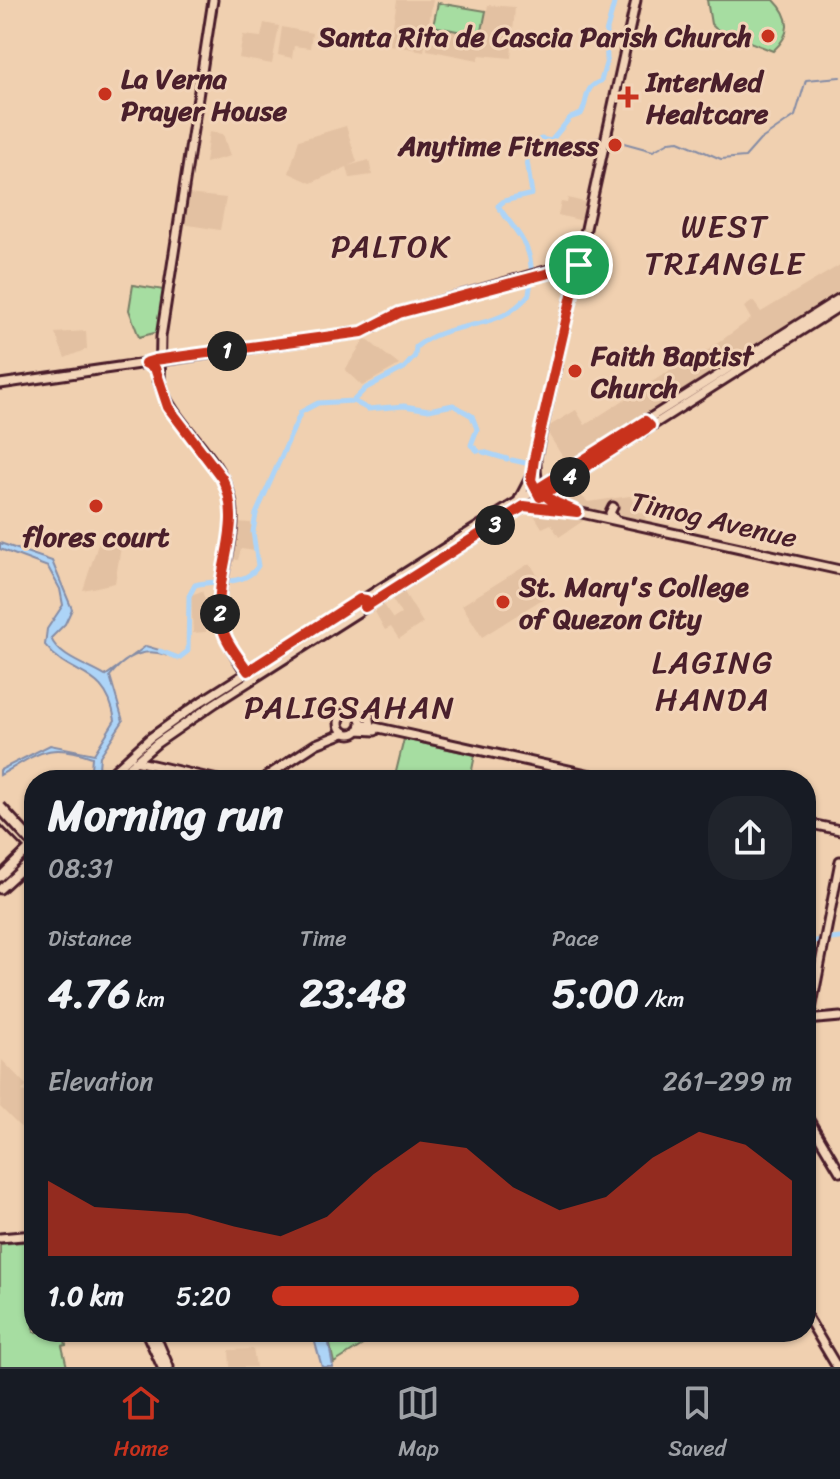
<!DOCTYPE html>
<html lang="en">
<head>
<meta charset="utf-8">
<style>
	:root { --surface:#171b24; --page:#20242c; --text:#f1f3f6; --muted:#9ea1a6; --line:#363941; --accent:#c8321e }
	body { margin:0; font-family:Sriracha,sans-serif; background:var(--page); color:var(--text); height:100vh; display:flex; flex-direction:column; font-size:30px; white-space:nowrap }
	* { box-sizing:border-box; margin:0 }
	p { font-size:26px; color:var(--muted) }
	.icon { flex:none; width:44px; height:44px; fill:none; stroke:currentColor; stroke-width:2; stroke-linecap:round; stroke-linejoin:round }
	.map { position:relative; flex:1; overflow:hidden }
	.side { position:absolute; left:24px; top:770px; width:792px; height:572px; display:flex; flex-direction:column; background:var(--surface); border-radius:32px; box-shadow:0 2px 6px #0004 }
	.side>* { flex:none }
	.pin { position:absolute; display:grid; place-items:center; width:68px; height:68px; color:#fff; margin:-34px; border:4px solid #fff; border-radius:50%; box-shadow:0 2px 8px #0007 }
	.km { position:absolute; width:40px; height:40px; margin:-20px; border-radius:50%; background:#222; color:#fff; font-size:22px; line-height:40px; text-align:center }
	.round { display:grid; place-items:center; flex:none; width:84px; height:84px; border-radius:32px; background:var(--page) }
	.summary { display:flex; align-items:center; justify-content:space-between; height:136px; padding:0 24px }
	h1 { font-size:44px; font-weight:800; line-height:60px }
	.figures { display:grid; grid-template-columns:repeat(3,1fr); gap:12px; height:136px; padding:8px 24px }
	.figures div { display:grid; align-content:center }
	.figures b { font-size:40px; font-weight:800 }
	.figures small { font-size:22px; font-weight:400 }
	.figures p { font-size:22px }
	.chart { height:224px; padding:16px 24px }
	.chart p { display:flex; justify-content:space-between }
	.chart svg { width:100%; height:144px; margin-top:8px; fill:var(--accent); opacity:.7 }
	ul { padding:0 24px; list-style:none; font-size:26px }
	li { display:grid; grid-template-columns:128px 96px 1fr; align-items:center; height:60px }
	li i { height:20px; border-radius:10px; background:var(--accent) }
	.menu { display:flex; justify-content:space-around; align-items:center; height:112px; border-top:2px solid var(--line); background:var(--surface); font-size:22px; color:var(--muted) }
	.menu a { display:grid; justify-items:center; gap:4px }
	.menu .selected { color:var(--accent) }
	.map>svg:first-child { display:block }
</style>
</head>
<body>
<div class="map">
<svg width="840" height="1367" viewBox="0 0 840 1367">
	<rect width="100%" height="100%" fill="#f0d0b0"/>
	<filter id="ink" filterUnits="userSpaceOnUse"><feTurbulence type="fractalNoise" baseFrequency=".0125" numOctaves="2"/><feDisplacementMap in="SourceGraphic" scale="16" xChannelSelector="R" yChannelSelector="G"/><feConvolveMatrix kernelMatrix="1 2 1 2 8 2 1 2 1" color-interpolation-filters="sRGB"/></filter>
	<g filter="url(#ink)">
		<!-- built -->
		<path fill="#e3c1a2" d="M397 0H433L424 51 390 45Z
			M488 5 515 7 511 58 480 55 478 60 427 50 430 26 482 36Z
			M264 23 279 26 272 64 239 58 243 35 261 37Z
			M282 27 312 33 310 48 294 46 292 58 278 55Z
			M346 126 357 162 348 166 369 160 372 175 350 178 347 167 311 183 289 173 299 140Z
			M209 132 223 134 230 156 205 163Z
			M187 194 226 198 220 230 182 224Z
			M568 198 588 203 583 221 558 215 561 202 567 203Z
			M840 265V290L567 464 546 430 551 425 576 410 585 425 686 360 690 358 693 361 751 319 744 307 753 301 761 312Z
			M86 331 87 349 65 358 55 333Z
			M365 338 399 365 362 386 345 370Z
			M570 485 588 502 630 496 636 505 631 510 646 514 645 522 598 511 559 537 551 524 542 528 531 510 562 512 559 497Z
			M236 522 251 523 255 542V551L241 549 238 560 229 558Z
			M101 535 122 541 115 583 83 590Z
			M530 563 546 590 544 598 482 637 462 605Z
			M202 591 205 599H210V605H217L216 618 205 619 206 632 193 633 191 595Z
			M404 592 423 623 399 639 391 627 385 630 374 610 383 605 393 619 401 614 392 599Z
			M2 1060 27 1086 22 1091 34 1094V1133L19 1126 0 1107Z
			M253 1349 256 1367H230L229 1350Z"/>
		<!-- green -->
		<path fill="#a6dda1" stroke="#787e66" stroke-width="2" d="M707 0H774C792 18 791 35 773 51L716 29 711 24Z
			M438 3 486 11 481 36 433 26Z
			M133 285 164 290 158 332 139 337 129 310Z
			M404 739 475 755 470 780H394Z
			M34 1241V1332H63L66 1345 62 1346 67 1367H0V1244Z
			M327 1332H383L334 1363Z"/>
		<!-- water -->
		<path fill="#add4f7" stroke="#858ca5" stroke-width="2" d="M0 543 52 561 72 609 65 624 51 638C58 657 89 666 105 676L146 646 166 652V655C143 647 124 658 110 676L123 721 100 756 98 780H90L92 757C48 741 38 754 0 775V770L50 745 94 754 115 720C106 666 71 679 45 645L47 629 63 605 60 589 48 567 0 549Z
			M312 1332H327L333 1367H322Z"/>
		<g fill="none" stroke-linecap="round" stroke-linejoin="round">
			<!-- stream -->
			<path stroke="#858ca5" stroke-width="2" d="M613 140 653 151 669 142 679 141 721 159 745 157 760 140 795 116 806 80 840 77
				M551 141C570 158 578 161 593 139L601 138"/>
			<!-- river -->
			<path stroke="#add4f7" stroke-width="5" d="M353 401 368 409 404 406 429 410 453 405 472 416 477 429 471 445 478 451
				M483 452 507 459
				M512 460 530 464
				M160 651 179 658 188 651 189 596 195 585C216 579 245 587 258 566L253 532 256 514 301 412 318 403 353 401 366 388 404 368 415 356 416 347C451 318 499 334 529 294 538 249 520 238 498 206L504 201 532 194 525 148 541 139 551 141 570 118 581 114C589 100 583 87 601 81L607 60 606 33 615 0
				M806 942 840 938"/>
			<defs>
				<path id="major" d="M636 0 536 457C535 498 544 496 577 512L840 570
					M158 380C173 424 216 451 230 495 243 538 210 585 223 629 227 645 238 659 246 673
					M0 384 362 332 399 313 566 265 578 268
					M160 385 161 337 213 0
					M519 499 531 476
					M526 506 551 507
					M613 507 610 513 615 519
					M339 723a11 11 0 1 1 22 0a11 11 0 1 1-22 0Z
					M369 713 371 726
					M361 724 614 780
					M358 730 375 731
					M135 761 218 780
					M104 780 150 738 202 701 840 298
					M114 780 157 743 215 703 840 306
					M261 780 316 744 344 733
					M0 817 34 852
					M806 823 840 830
					M0 877 32 846
					M0 889 34 858
					M806 1020 840 1017
					M809 1020 840 861
					M806 1115 840 1172
					M0 1238 34 1235
					M806 1315 837 1367
					M154 1332 169 1367"/>
				<path id="highway" d="M147 1332 163 1367"/>
			</defs>
			<!-- major casing -->
			<use href="#major" stroke="#4a1f2b" stroke-width="13"/>
			<!-- highway casing -->
			<use href="#highway" stroke="#4a1f2b" stroke-width="15"/>
			<!-- major -->
			<use href="#major" stroke="#f2d4b8" stroke-width="7"/>
			<!-- highway -->
			<use href="#highway" stroke="#f2d4b8" stroke-width="9"/>
			<defs>
				<path id="highway-bridge" d="M0 807 33 843"/>
			</defs>
			<!-- highway-bridge casing -->
			<use href="#highway-bridge" stroke="#4a1f2b" stroke-width="15" stroke-linecap="butt"/>
			<!-- highway-bridge -->
			<use href="#highway-bridge" stroke="#f2d4b8" stroke-width="9"/>
		</g>
	</g>
	<g fill="none" stroke-linecap="round" stroke-linejoin="round" filter="url(#ink)">
		<defs>
			<path id="route" d="M579 265 399 313 362 332 155 360 145 363 155 368 168 407 222 478C248 528 208 578 223 629 226 643 240 659 248 671L360 599 366 600 365 607 524 506 577 512C561 504 550 503 539 488L645 421 650 426C614 449 579 471 544 494L540 497 531 480 534 459 579 265"/>
		</defs>
		<!-- route casing -->
		<use href="#route" stroke="#fff" stroke-width="16"/>
		<!-- route -->
		<use href="#route" stroke="#c8321e" stroke-width="10"/>
	</g>
	<!-- markers -->
	<g fill="#c8321e" stroke="#f2d4b8" stroke-width="3">
		<circle cx="768" cy="36" r="8"/>
		<circle cx="105" cy="94" r="8"/>
		<path d="M624 85h8v8h8v8h-8v8h-8v-8h-8v-8h8z"/>
		<circle cx="615" cy="145" r="8"/>
		<circle cx="575" cy="371" r="8"/>
		<circle cx="96" cy="506" r="8"/>
		<circle cx="503" cy="602" r="8"/>
	</g>
	<g text-anchor="middle" stroke-width="6" stroke-linejoin="round" paint-order="stroke">
		<!-- poi labels -->
		<g font-size="28" font-weight="bold" fill="#4a1f2b" stroke="#f2d4b8" text-anchor="start">
			<text x="752" y="46" text-anchor="end">Santa Rita de Cascia Parish Church</text>
			<text x="121" y="88">La Verna<tspan x="121" dy="32">Prayer House</tspan></text>
			<text x="646" y="91">InterMed<tspan x="646" dy="32">Healtcare</tspan></text>
			<text x="599" y="155" text-anchor="end">Anytime Fitness</text>
			<text x="591" y="365">Faith Baptist<tspan x="591" dy="32">Church</tspan></text>
			<text x="96" y="546" text-anchor="middle">flores court</text>
			<text x="519" y="596">St. Mary's College<tspan x="519" dy="32">of Quezon City</tspan></text>
		</g>
		<!-- street labels -->
		<g font-size="28" fill="#4a1f2b" stroke="#f2d4b8">
			<text transform="translate(714 519) rotate(13)" y="10">Timog Avenue</text>
		</g>
		<!-- quarter labels -->
		<g font-size="32" letter-spacing="2" fill="#4a1f2b" stroke="#f2d4b8">
			<text x="725" y="237">WEST<tspan x="725" dy="37">TRIANGLE</tspan></text>
			<text x="391" y="257">PALTOK</text>
			<text x="713" y="673">LAGING<tspan x="713" dy="37">HANDA</tspan></text>
			<text x="350" y="718">PALIGSAHAN</text>
		</g>
	</g>
</svg>
<div class="pin" style="left:579px;top:265px;background:#1e9e55"><svg class="icon" aria-label="arrive" viewBox="0 0 24 24"><path d="M6 21V4h12l-3 4 3 4H6"/></svg></div>
<b class="km" style="left:227px;top:351px">1</b>
<b class="km" style="left:220px;top:614px">2</b>
<b class="km" style="left:495px;top:525px">3</b>
<b class="km" style="left:570px;top:477px">4</b>
<section class="side">
<div class="summary"><div><h1>Morning run</h1><p>08:31</p></div><a class="round"><svg class="icon" aria-label="share" viewBox="0 0 24 24"><path d="M12 15V3M7 8l5-5 5 5M5 13v7h14v-7"/></svg></a></div>
<div class="figures">
<div><p>Distance</p><b>4.76<small> km</small></b></div>
<div><p>Time</p><b>23:48</b></div>
<div><p>Pace</p><b>5:00<small> /km</small></b></div>
</div>
<div class="chart"><p><span>Elevation</span>261–299 m</p>
<svg viewBox="0 0 160 44" preserveAspectRatio="none"><path d="M0 44V21L10 29L20 30L30 31L40 35L50 38L60 32L70 19L80 9L90 11L100 23L110 30L120 26L130 14L140 6L150 10L160 21V44z"/></svg>
</div>
<ul>
<li><b>1.0 km</b>5:20<i style="width:59%"></i></li>
</ul>
</section>
</div>
<nav class="menu">
<a class="selected"><svg class="icon" aria-label="home" viewBox="0 0 24 24"><path d="M3 11l9-7 9 7M6 9v11h12V9"/></svg>Home</a>
<a><svg class="icon" aria-label="map" viewBox="0 0 24 24"><path d="M3 6l6-2 6 2 6-2v14l-6 2-6-2-6 2zM9 4v14M15 6v14"/></svg>Map</a>
<a><svg class="icon" aria-label="saved" viewBox="0 0 24 24"><path d="M7 4h10v16l-5-4-5 4z"/></svg>Saved</a>
</nav>
</body>
</html>
